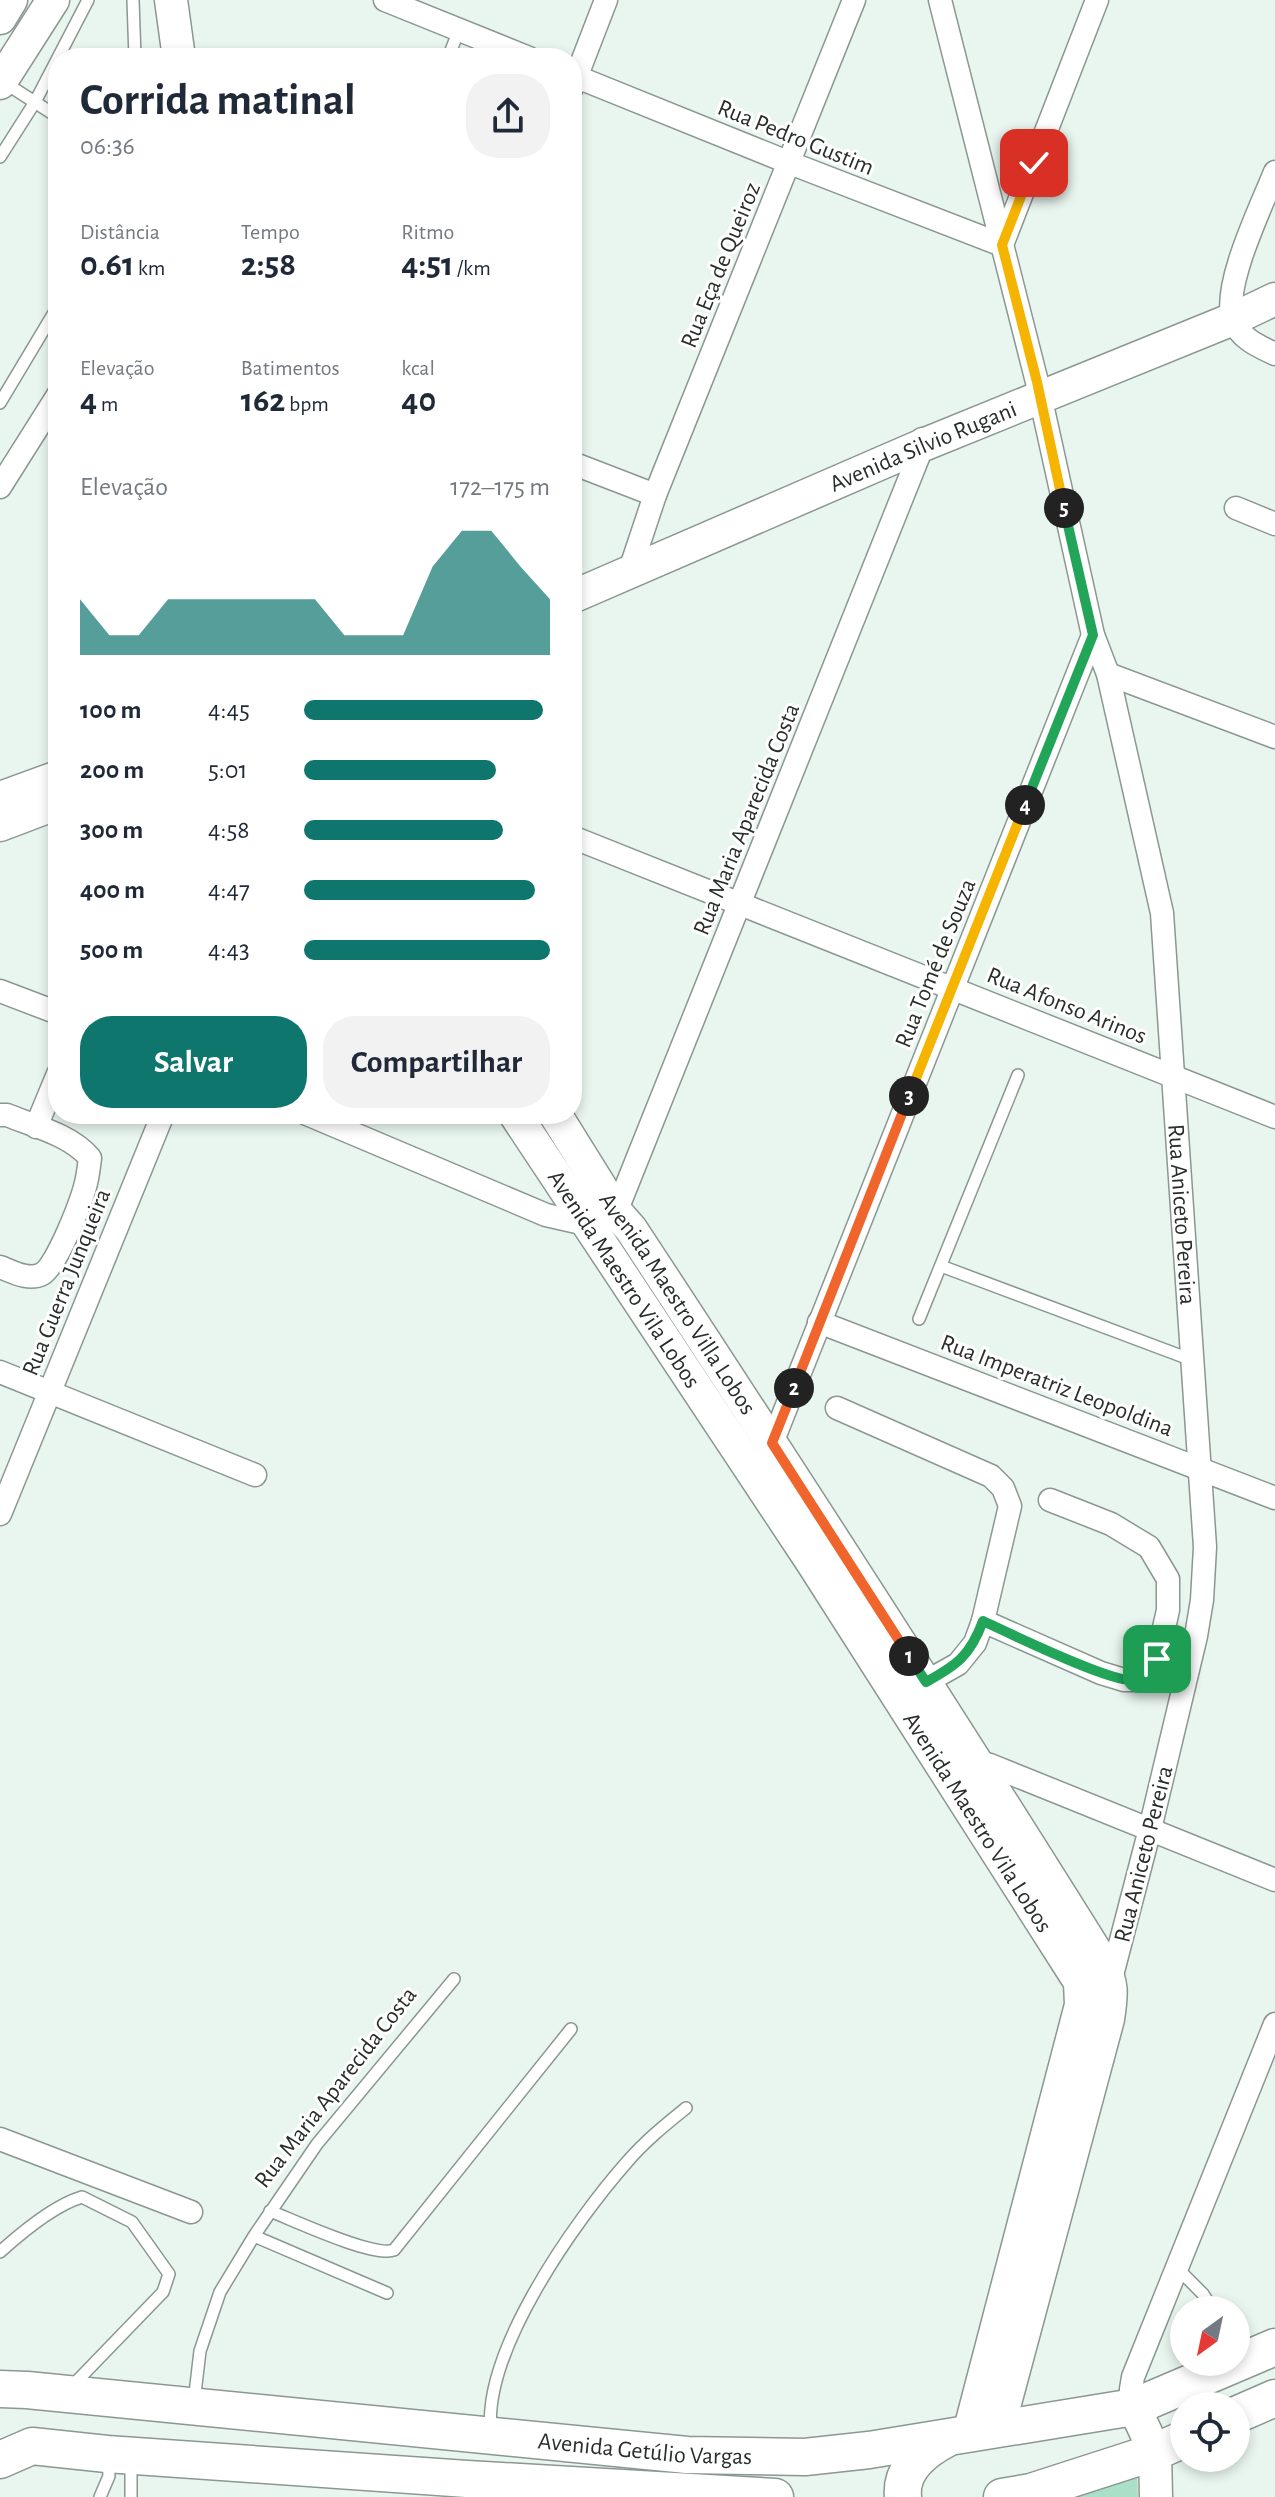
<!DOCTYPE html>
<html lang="pt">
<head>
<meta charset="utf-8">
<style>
	:root { --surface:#fff; --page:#f2f2f3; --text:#1f2937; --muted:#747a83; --accent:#0f766e }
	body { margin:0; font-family:"Alegreya Sans",sans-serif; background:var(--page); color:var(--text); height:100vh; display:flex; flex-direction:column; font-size:30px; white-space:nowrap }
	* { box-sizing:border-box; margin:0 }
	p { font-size:26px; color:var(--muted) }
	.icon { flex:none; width:44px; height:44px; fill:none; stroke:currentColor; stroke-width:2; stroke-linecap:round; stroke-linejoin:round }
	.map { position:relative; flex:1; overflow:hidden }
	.details { position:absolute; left:48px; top:48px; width:534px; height:1076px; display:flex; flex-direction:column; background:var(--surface); border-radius:32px; box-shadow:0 4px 12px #0003 }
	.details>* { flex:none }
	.needle { width:52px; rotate:213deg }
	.controls { position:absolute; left:1170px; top:2296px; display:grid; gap:16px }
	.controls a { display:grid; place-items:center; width:80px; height:80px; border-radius:50%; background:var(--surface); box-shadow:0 4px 12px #0003; font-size:40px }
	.pin { position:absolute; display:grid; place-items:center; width:68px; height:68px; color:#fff; margin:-34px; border-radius:16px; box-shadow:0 4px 12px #0006 }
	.km { position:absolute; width:40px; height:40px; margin:-20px; border-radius:50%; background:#222; color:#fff; font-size:22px; line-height:40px; text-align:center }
	.round { display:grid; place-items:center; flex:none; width:84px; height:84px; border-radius:32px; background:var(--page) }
	.headline { display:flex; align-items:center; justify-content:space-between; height:136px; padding:0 32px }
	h1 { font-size:44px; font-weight:700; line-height:60px }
	.metrics { display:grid; grid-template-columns:repeat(3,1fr); gap:12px; height:136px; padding:8px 32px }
	.metrics div { display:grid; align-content:center }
	.metrics b { font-size:34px; font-weight:700 }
	.metrics small { font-size:22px; font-weight:400 }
	.metrics p { font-size:22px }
	.chart { height:224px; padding:16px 32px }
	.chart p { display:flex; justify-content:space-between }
	.chart svg { width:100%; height:144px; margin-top:8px; fill:var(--accent); opacity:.7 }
	.primary-button { display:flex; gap:16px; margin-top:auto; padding:16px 32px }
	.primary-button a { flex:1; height:92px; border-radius:32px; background:var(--accent); color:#fff; font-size:32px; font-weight:700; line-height:92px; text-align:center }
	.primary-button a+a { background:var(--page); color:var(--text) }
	ul { padding:0 32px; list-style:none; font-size:26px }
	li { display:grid; grid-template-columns:128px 96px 1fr; align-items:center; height:60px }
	li i { height:20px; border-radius:10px; background:var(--accent) }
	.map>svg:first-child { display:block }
</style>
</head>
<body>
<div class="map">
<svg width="1275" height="2497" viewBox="0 0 1275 2497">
	<rect width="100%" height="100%" fill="#e9f6ef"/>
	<!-- green -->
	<path fill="#abdfc8" d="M1137 2471 1138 2497H1051Z"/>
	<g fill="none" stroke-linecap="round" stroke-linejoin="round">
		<defs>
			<path id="lane" d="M133 0 135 58
				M448 58 459 30
				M5 83 58 117
				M0 157 35 102 88 0
				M0 403 58 306
				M941 1266 1192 1360
				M919 1319 1018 1075
				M270 2211C293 2220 374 2258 394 2250L571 2029
				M254 2236 387 2293
				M0 2252C21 2233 55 2205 82 2197L132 2222 169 2274 163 2292 76 2382 71 2383
				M1177 2268 1203 2294 1213 2310
				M194 2402 200 2351 220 2292 254 2236 317 2144 454 1979
				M491 2432C482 2352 575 2221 627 2162 645 2141 665 2125 686 2108
				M131 2462V2497
				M100 2497 109 2476 108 2458"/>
			<g id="street">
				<path d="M385 0 529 58"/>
				<path id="s1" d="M940 0 1037 382 1093 635 1108 674 1162 913 1205 1547 1202 1600 1196 1636 1150 1829 1111 1979"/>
				<path d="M572 75 790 163 1002 245 1097 0"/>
				<path d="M572 88 606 0"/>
				<path d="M1275 172C1262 205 1222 286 1233 319 1239 338 1258 346 1275 354"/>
				<path d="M572 463 655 495"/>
				<path d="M0 487 58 395"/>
				<path d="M1236 508 1275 524"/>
				<path d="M629 573 655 495 854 0"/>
				<path d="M1108 674 1275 737"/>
				<path d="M572 837 1275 1117"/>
				<path d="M0 991 58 1013"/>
				<path d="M307 1114 546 1215 590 1225 616 1212 923 445 922 439"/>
				<path d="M0 1115H7C34 1126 71 1135 90 1158 89 1166 88 1175 86 1183 82 1200 57 1266 42 1274 29 1281 13 1272 0 1267"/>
				<path d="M36 1127 58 1074"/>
				<path d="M819 1322 1275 1498"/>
				<path d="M0 1372 255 1475"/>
				<path d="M837 1408 991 1476 1003 1488 1010 1506 983 1621 975 1643 958 1664 926 1682"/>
				<path d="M766 1451 772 1443 1093 635"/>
				<path d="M0 1514 163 1114"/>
				<path d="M983 1621 1101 1673 1124 1680H1137L1149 1673 1157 1659 1168 1610V1579L1149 1547 1111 1524 1050 1500"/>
				<path d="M971 1764 977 1762 990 1765 1275 1880"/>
				<path d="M0 2139 191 2212"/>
				<path d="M1134 2407 1131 2389 1133 2377 1275 2024"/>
			</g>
			<g id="secondary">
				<path d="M171 0 179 58"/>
				<path d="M0 18 11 0"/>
				<path d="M0 83 53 0"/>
				<path id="s2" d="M572 597 923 445 1233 319 1275 299"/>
				<path d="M0 798 58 777"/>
				<path d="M0 825 58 803"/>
				<path id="s3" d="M515 1114 812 1562 1080 1982 1081 2005 969 2433"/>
				<path id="s4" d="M555 1114 616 1212 631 1229C790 1471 947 1714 1101 1960 1113 1984 1112 1993 1108 2019L998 2429"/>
				<path d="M1134 2407 1155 2452 1156 2497"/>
			</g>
			<g id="primary">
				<path id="s5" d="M0 2389 27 2390 687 2455 805 2457 869 2450 1134 2407 1275 2347"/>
				<path d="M1236 2415 1275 2398"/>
				<path d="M0 2460 32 2446 107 2454 467 2479 775 2497"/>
				<path d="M903 2497C900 2469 923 2451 946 2439"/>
				<path d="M1002 2497 1031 2492 1155 2452 1184 2439"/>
			</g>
		</defs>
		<!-- lane casing -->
		<use href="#lane" stroke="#8b9791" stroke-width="14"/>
		<!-- street casing -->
		<use href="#street" stroke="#8b9791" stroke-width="25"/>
		<!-- secondary casing -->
		<use href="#secondary" stroke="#8b9791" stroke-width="35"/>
		<!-- primary casing -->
		<use href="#primary" stroke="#8b9791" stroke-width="39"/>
		<!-- lane -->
		<use href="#lane" stroke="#fff" stroke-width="11"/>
		<!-- street -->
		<use href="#street" stroke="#fff" stroke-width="22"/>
		<!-- secondary -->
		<use href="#secondary" stroke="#fff" stroke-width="32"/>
		<!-- primary -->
		<use href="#primary" stroke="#fff" stroke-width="36"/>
	</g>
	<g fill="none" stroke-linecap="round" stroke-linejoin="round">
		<defs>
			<path id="split-1" d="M909 1656 926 1682C957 1665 970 1656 983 1621 1009 1633 1113 1684 1135 1680 1146 1678 1151 1669 1157 1659"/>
			<path id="split-2" d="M794 1388 772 1443 909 1656"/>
			<path id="split-3" d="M794 1388 909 1096"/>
			<path id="split-4" d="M909 1096 1025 805"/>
			<path id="split-5" d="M1025 805 1093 635 1064 508"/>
			<path id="split-6" d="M1034 163 1002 245 1037 382 1064 508"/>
		</defs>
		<!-- split-1 casing -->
		<use href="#split-1" stroke="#fff" stroke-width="16"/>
		<!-- split-2 casing -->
		<use href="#split-2" stroke="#fff" stroke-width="16"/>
		<!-- split-3 casing -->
		<use href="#split-3" stroke="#fff" stroke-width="16"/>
		<!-- split-4 casing -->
		<use href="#split-4" stroke="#fff" stroke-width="16"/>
		<!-- split-5 casing -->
		<use href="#split-5" stroke="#fff" stroke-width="16"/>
		<!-- split-6 casing -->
		<use href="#split-6" stroke="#fff" stroke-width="16"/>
		<!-- split-1 -->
		<use href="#split-1" stroke="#22a559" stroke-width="10"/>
		<!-- split-2 -->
		<use href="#split-2" stroke="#f0652b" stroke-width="10"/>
		<!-- split-3 -->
		<use href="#split-3" stroke="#f0652b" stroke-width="10"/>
		<!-- split-4 -->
		<use href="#split-4" stroke="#f5b400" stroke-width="10"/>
		<!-- split-5 -->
		<use href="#split-5" stroke="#22a559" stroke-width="10"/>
		<!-- split-6 -->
		<use href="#split-6" stroke="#f5b400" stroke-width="10"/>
	</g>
	<g text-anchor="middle" stroke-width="6" stroke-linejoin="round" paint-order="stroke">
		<!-- street labels -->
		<g font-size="24" fill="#292e2b" stroke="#fff">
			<text transform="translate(796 137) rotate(22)" y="8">Rua Pedro Gustim</text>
			<text transform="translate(720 265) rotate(-68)" y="8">Rua Eça de Queiroz</text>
			<text dy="8" stroke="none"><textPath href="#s2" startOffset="382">Avenida Silvio Rugani</textPath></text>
			<text transform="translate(746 819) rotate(-68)" y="8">Rua Maria Aparecida Costa</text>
			<text transform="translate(935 963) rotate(-68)" y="8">Rua Tomé de Souza</text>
			<text transform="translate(1067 1005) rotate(22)" y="8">Rua Afonso Arinos</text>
			<text dy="8" stroke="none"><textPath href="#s1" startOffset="1242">Rua Aniceto Pereira</textPath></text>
			<text dy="8" stroke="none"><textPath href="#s3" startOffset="198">Avenida Maestro Vila Lobos</textPath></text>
			<text transform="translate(66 1282) rotate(-68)" y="8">Rua Guerra Junqueira</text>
			<text dy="8" stroke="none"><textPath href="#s4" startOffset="226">Avenida Maestro Villa Lobos</textPath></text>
			<text transform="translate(1057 1385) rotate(21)" y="8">Rua Imperatriz Leopoldina</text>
			<text dy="8" stroke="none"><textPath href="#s3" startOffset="846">Avenida Maestro Vila Lobos</textPath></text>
			<text transform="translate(1143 1854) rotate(-76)" y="8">Rua Aniceto Pereira</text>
			<text transform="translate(335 2087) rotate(-52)" y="8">Rua Maria Aparecida Costa</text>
			<text dy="8" stroke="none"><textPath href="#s5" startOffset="648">Avenida Getúlio Vargas</textPath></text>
		</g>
	</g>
</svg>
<div class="controls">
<a><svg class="needle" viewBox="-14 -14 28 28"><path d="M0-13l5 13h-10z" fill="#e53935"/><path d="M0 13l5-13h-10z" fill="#747a83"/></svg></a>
<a><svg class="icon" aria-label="locate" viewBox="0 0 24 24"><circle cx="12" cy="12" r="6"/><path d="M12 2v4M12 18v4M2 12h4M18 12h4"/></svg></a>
</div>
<div class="pin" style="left:1157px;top:1659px;background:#1e9e55"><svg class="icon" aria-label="arrive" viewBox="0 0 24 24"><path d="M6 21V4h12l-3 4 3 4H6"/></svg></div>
<div class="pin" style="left:1034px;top:163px;background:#d93025"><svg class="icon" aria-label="check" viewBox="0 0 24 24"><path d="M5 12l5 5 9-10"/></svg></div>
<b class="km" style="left:909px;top:1656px">1</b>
<b class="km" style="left:794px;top:1388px">2</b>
<b class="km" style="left:909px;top:1096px">3</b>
<b class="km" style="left:1025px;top:805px">4</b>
<b class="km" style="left:1064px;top:508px">5</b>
<section class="details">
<div class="headline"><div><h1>Corrida matinal</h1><p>06:36</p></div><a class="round"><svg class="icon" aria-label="share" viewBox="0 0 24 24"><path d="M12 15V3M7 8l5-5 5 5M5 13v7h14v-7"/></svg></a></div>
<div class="metrics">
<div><p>Distância</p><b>0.61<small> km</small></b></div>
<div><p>Tempo</p><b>2:58</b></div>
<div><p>Ritmo</p><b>4:51<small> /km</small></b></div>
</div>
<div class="metrics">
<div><p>Elevação</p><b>4<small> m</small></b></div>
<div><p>Batimentos</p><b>162<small> bpm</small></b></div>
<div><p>kcal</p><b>40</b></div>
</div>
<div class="chart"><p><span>Elevação</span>172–175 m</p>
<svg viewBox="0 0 160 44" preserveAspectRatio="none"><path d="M0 44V27L10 38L20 38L30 27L40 27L50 27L60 27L70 27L80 27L90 38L100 38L110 38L120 17L130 6L140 6L150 17L160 27V44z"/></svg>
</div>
<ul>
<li><b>100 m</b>4:45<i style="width:97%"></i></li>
<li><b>200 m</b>5:01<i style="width:78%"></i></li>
<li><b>300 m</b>4:58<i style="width:81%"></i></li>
<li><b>400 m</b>4:47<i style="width:94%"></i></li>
<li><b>500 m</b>4:43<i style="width:100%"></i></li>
</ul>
<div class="primary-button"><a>Salvar</a><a>Compartilhar</a></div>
</section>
</div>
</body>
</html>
